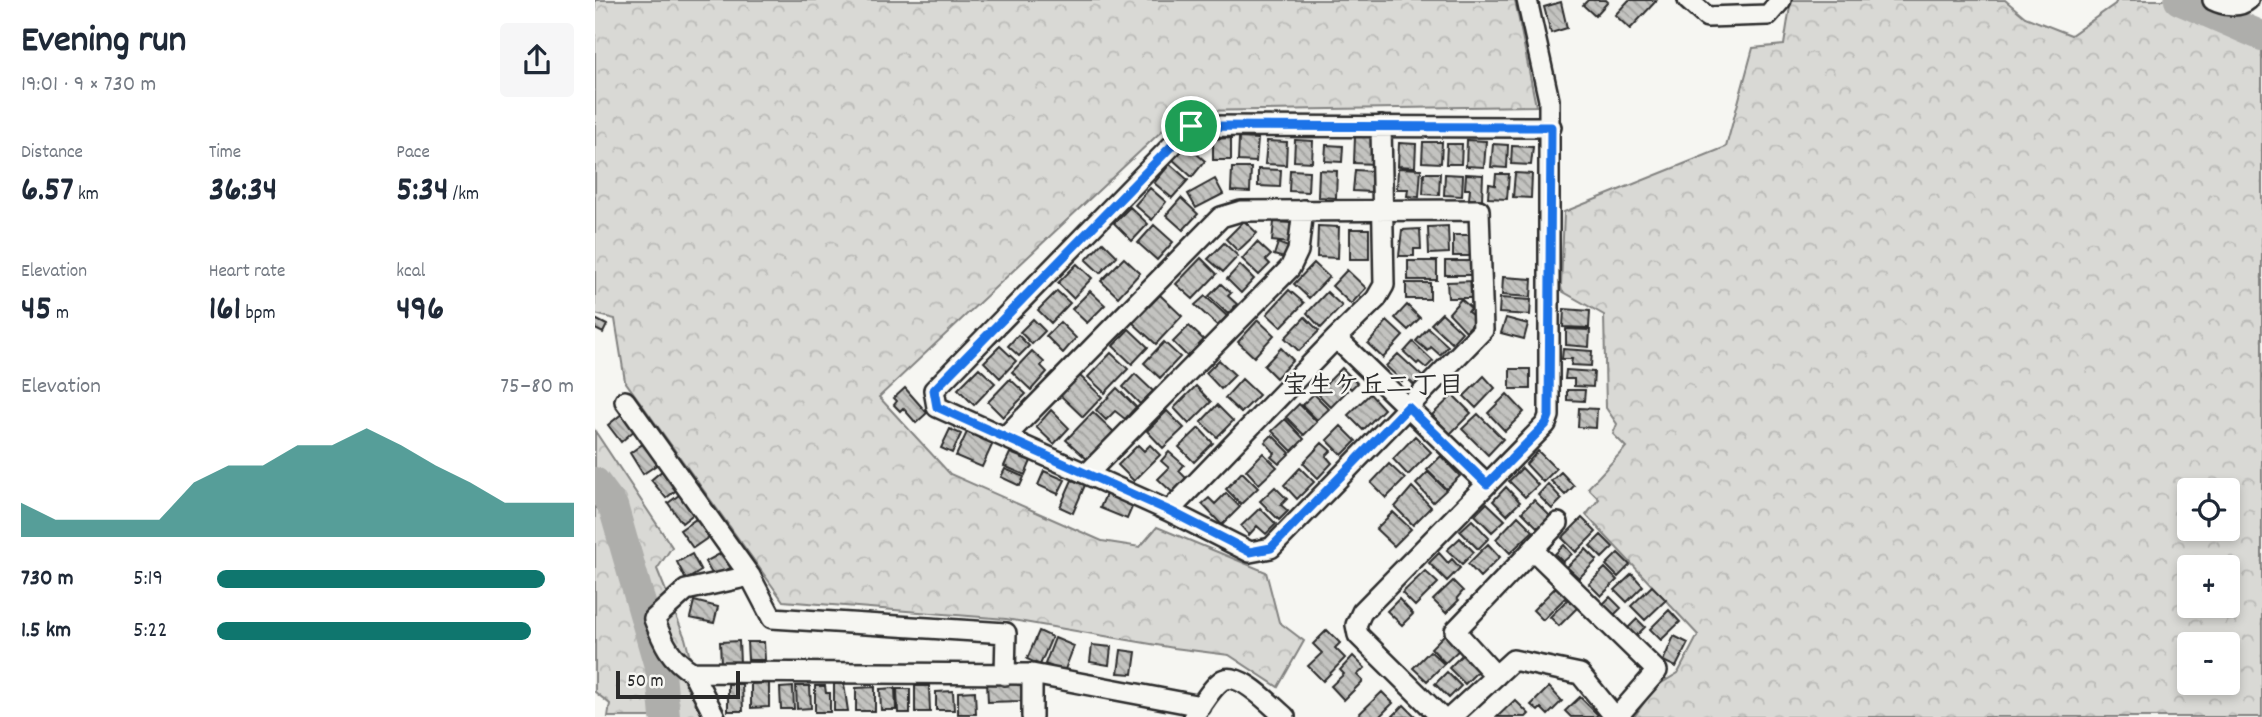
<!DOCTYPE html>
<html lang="en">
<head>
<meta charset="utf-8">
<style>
	:root { --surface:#fff; --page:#f6f6f7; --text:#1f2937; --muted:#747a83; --accent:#0f766e }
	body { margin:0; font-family:Dekko,"Klee One",sans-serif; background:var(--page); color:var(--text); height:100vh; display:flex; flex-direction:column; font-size:26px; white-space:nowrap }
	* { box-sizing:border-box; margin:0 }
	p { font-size:23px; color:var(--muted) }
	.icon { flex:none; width:38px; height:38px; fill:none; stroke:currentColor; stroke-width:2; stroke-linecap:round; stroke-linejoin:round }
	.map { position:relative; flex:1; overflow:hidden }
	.panel { display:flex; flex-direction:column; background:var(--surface); width:595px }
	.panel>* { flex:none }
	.fabs { position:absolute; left:1582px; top:478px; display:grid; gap:14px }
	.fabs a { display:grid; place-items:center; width:63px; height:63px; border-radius:7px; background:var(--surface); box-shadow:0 4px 10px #0003; font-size:35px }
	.scale { position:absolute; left:21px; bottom:18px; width:124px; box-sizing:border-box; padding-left:7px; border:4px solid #2b2b2b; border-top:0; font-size:19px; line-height:24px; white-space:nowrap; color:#2b2b2b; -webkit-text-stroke:5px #f6f6f2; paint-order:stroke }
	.pin { position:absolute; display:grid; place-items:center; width:60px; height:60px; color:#fff; margin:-30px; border:4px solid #fff; border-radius:50%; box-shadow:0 2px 7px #0007 }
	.round { display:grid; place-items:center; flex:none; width:74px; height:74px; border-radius:7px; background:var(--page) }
	.overview { display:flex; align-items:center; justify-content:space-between; height:119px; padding:0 21px }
	h1 { font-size:38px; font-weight:700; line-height:52px }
	.metrics { display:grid; grid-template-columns:repeat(3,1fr); gap:10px; height:119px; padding:7px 21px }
	.metrics div { display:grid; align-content:center }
	.metrics b { font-size:35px; font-weight:700 }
	.metrics small { font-size:19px; font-weight:400 }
	.metrics p { font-size:19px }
	.chart { height:196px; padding:14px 21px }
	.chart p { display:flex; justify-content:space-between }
	.chart svg { width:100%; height:126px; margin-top:7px; fill:var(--accent); opacity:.7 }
	ul { padding:0 21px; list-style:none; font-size:23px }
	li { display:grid; grid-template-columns:112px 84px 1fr; align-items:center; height:52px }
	li i { height:18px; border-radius:9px; background:var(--accent) }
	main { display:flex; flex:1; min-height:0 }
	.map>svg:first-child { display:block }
</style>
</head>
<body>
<main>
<section class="panel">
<div class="overview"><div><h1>Evening run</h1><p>19:01 · 9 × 730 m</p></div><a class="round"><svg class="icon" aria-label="share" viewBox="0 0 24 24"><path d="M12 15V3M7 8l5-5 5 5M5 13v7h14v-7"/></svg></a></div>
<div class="metrics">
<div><p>Distance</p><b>6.57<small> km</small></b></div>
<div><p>Time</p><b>36:34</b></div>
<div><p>Pace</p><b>5:34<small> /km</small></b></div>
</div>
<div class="metrics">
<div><p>Elevation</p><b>45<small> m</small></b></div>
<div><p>Heart rate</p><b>161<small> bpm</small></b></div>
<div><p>kcal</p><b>496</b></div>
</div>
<div class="chart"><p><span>Elevation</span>75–80 m</p>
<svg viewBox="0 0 160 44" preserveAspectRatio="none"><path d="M0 44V32L10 38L20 38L30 38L40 38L50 25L60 19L70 19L80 12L90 12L100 6L110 12L120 19L130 25L140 32L150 32L160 32V44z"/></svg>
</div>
<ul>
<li><b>730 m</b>5:19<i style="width:92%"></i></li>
<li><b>1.5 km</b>5:22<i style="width:88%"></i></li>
</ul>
</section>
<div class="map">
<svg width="1667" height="717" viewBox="0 0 1667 717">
	<defs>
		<pattern id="forest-crowns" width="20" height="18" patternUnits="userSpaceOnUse" patternTransform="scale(1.75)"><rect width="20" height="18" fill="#d9d9d5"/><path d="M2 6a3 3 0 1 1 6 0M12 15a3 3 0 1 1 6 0" fill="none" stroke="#babab7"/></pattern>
		<pattern id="building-back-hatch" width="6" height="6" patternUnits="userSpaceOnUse" patternTransform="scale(1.75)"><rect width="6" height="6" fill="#c3c3c0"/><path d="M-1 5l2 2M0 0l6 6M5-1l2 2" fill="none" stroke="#9f9f9c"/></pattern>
	</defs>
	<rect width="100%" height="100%" fill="#f6f6f2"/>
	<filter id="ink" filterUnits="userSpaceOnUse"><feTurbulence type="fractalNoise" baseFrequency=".0143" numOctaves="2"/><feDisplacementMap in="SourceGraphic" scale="14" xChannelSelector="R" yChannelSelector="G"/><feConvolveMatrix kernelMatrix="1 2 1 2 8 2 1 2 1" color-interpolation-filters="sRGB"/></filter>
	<g filter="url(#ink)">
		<!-- forest -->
		<path fill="url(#forest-crowns)" stroke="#828280" stroke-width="2" fill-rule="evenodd" d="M0 0H920L941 106 588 111 284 397 355 474 507 541 545 547 562 527 671 572 684 622 709 641 683 687 634 655 579 648 411 619 188 601 30 381 20 319 0 314Z
			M1196 0H1410L1430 17 1476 35 1520 4 1522 0H1581L1647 33 1667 40V717H1039L1060 687 1083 673 1103 635 991 515 1004 499 993 488 1031 447 1018 434 1022 424 1011 408 1009 315 967 291 966 287 969 212 1131 147 1158 48 1189 45ZM1594 490H1633V528H1594ZM1594 567H1633V606H1594ZM1594 644H1633V682H1594Z
			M0 431 77 547 62 569 90 638 110 717H13L15 704 0 692Z"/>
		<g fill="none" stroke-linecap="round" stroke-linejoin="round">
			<!-- river -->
			<path stroke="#aeaeab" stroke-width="30" d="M1584 0 1667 36
				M0 482 18 506 66 673 70 717"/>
		</g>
		<!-- building -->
		<path fill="url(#building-back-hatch)" stroke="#2b2b2b" stroke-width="2" d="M993 0H1011L1013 2 1000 16 988 5Z
			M1034 0H1062L1035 29 1020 15Z
			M966 2 972 28 956 33 949 7Z
			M760 136 780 137 778 164 759 163Z
			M636 138V160H618V139Z
			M644 138 663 139 661 162 643 161Z
			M700 140 718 141 717 162 699 161Z
			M872 140 891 141 889 167 871 166Z
			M672 141 692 142 691 165 670 164Z
			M828 142H847L846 163 827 162Z
			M804 143 821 144 820 167 803 166Z
			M590 144 610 161 597 177 577 159Z
			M852 144H867L866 164H851Z
			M898 144 913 145 912 168 896 167Z
			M731 145 748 146 747 162 730 161Z
			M917 146 938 147 936 165 916 164Z
			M575 164 593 180 577 198 559 183Z
			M637 168H656L655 192 636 191Z
			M803 168 826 169 824 197 812 196 813 189H802Z
			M663 169 686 170 685 187 663 186Z
			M695 170 714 171 713 192 694 191Z
			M724 170 742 171 741 198 723 197Z
			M760 170 777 171 776 192 758 191Z
			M829 173H845L844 195 828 194Z
			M920 173 937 174 936 198 918 197Z
			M850 174 868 175 867 196 849 195Z
			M871 174 888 175 887 200 874 199 875 189H870Z
			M901 174H914L912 199 893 198 894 184 900 185Z
			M620 179 628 194 601 208 593 194Z
			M555 188 571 202 557 220 540 205Z
			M586 198 603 214 588 230 571 215Z
			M535 207 553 224 537 241 519 223Z
			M649 221 662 233 643 251 631 239Z
			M679 222 696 223 694 243 677 241Z
			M559 225 578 242 562 260 543 243Z
			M723 226 744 227 743 258 722 257Z
			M853 226 854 253 834 254 833 227Z
			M755 229H774V259H755Z
			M825 229 826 249H819V256H804L807 230Z
			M858 235H876V256H858Z
			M508 242 522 256 505 273 491 260Z
			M662 242 676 255 671 260 675 264 664 275 647 259Z
			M629 243 643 256 628 272 613 259Z
			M683 243 693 247 689 258 679 255Z
			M529 258 545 273 523 297 506 281Z
			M606 258 622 274 598 299 581 284Z
			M813 261H842V280H813Z
			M850 261H877V275H850Z
			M719 263 734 277 714 298 699 284Z
			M482 264 497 278 478 298 463 283Z
			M645 265 659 279 646 293 632 279Z
			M752 270 771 288 756 304 737 286Z
			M908 277 937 279 936 297 907 295Z
			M879 281V298H853L852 282Z
			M811 283H835V299H811Z
			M626 284 636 293 633 296 642 304 633 314 614 296Z
			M694 290 709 303 686 327 672 314Z
			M462 291 475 303 456 323 443 310Z
			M495 291 510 305 492 323 477 309Z
			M732 292 747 306 726 328 712 313Z
			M565 295 587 316 561 344 538 323Z
			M610 296 632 316 623 326 600 305Z
			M905 298 936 300 935 315 904 313Z
			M866 299 876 308 873 312 882 319 871 331 854 313Z
			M812 305 825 318 813 330 800 318Z
			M969 309 995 311 994 328 968 327Z
			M847 313 867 332 857 343 836 324Z
			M710 317 724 331 704 351 690 338Z
			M911 318 933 324 929 339 906 333Z
			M0 319 12 325 8 333 0 329Z
			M438 319 450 331 437 344 425 332Z
			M663 320 679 335 659 357 643 342Z
			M792 321 808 336 788 358 773 344Z
			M465 322 481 338 468 353 451 336Z
			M594 326 609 340 593 357 578 342Z
			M833 328 853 346 845 355 836 347 833 351 821 341Z
			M534 329 553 347 537 364 518 346Z
			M971 329 995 330 994 347 971 345Z
			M423 335 434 346 424 356 413 346Z
			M569 342 585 357 565 378 549 363Z
			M818 342 838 361 831 368 824 362 822 364 809 352Z
			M405 346 421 361 405 378 389 362Z
			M686 348 698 360 681 378 669 366Z
			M968 349 997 351 996 366 976 365 977 359H967Z
			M437 351 449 362 446 366 452 372 436 390 417 372Z
			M516 353 533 369 510 393 493 377Z
			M803 354 828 377 820 386 811 377 807 381 791 366Z
			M624 360 640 375 626 389 611 373Z
			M384 368 400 383 379 405 363 389Z
			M747 368 762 383 756 389 749 382 746 385 752 391 736 407 722 393Z
			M915 369H935V389H915Z
			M971 370 999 372 998 387 979 386V379H970Z
			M540 374 558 391 545 404 528 387Z
			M484 375 507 397 488 417 465 395Z
			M889 376 900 388 881 408 869 396Z
			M415 379 431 394 408 417 393 402Z
			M647 379 664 395 646 413 630 398Z
			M601 386 616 402 594 424 579 408Z
			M310 388 332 413 321 423 308 408 305 411 299 405 302 401 299 398Z
			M522 388 541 407 530 419 520 411 511 420 501 410Z
			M972 390H990L989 401 972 400Z
			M719 394 734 409 722 420 707 405Z
			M775 394 789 409 768 430 753 415Z
			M912 394 929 412 910 431 893 413Z
			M858 395 876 413 855 434 837 415Z
			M704 404 722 422 709 435 691 417Z
			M622 405 638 421 622 437 606 422Z
			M984 408 1002 409 1001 428 983 427Z
			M456 410 474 428 459 444 441 427Z
			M572 411 589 428 568 448 552 431Z
			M498 412 519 432 493 460 471 440Z
			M28 413 41 429 26 442 13 425Z
			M883 414 908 439 893 455 867 429Z
			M690 419 709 439 697 451 677 431Z
			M746 426 761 441 747 455 732 440Z
			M604 428 618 443 599 462 584 447Z
			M355 429 366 434 357 453 346 448Z
			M372 432 398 443 387 467 361 456Z
			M677 435 695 453 684 464 676 457 680 453 670 442Z
			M820 436 836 452 813 475 798 459Z
			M49 443 63 464 48 474 35 453Z
			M727 443 736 451 731 456 737 463 723 478 708 463Z
			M543 445 549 451 555 445 565 455 539 481 523 465Z
			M943 451 961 469 948 482 931 464Z
			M574 452 589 465 584 471 591 478 578 493 563 479 574 468 566 461Z
			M415 453 436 461 430 475 409 466Z
			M668 453 682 467 664 484 651 470Z
			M846 456 865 476 851 489 832 470Z
			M794 464 810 479 791 498 776 483Z
			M705 468 719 482 702 499 689 485Z
			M927 468 943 485 930 497 914 481Z
			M410 469 429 477 425 486 406 477Z
			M68 470 84 488 71 498 56 480Z
			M449 471 470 480 463 494 443 485Z
			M647 472 663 488 646 504 631 489Z
			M833 472 851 490 838 502 821 484Z
			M966 472 979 486 970 495 956 481Z
			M477 480 490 485 478 513 465 507Z
			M953 484 967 499 957 509 943 495Z
			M680 487 692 499 686 505 693 511 684 520 665 501Z
			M817 487 836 507 818 525 800 507Z
			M911 487 925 502 912 515 898 501Z
			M87 493 101 512 87 523 73 503Z
			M631 493 645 507 627 525 607 504 614 498 620 504Z
			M511 494 538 505 532 519 505 508Z
			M939 500 955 516 943 528 927 512Z
			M892 503 910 520 897 532 880 515Z
			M665 508 681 524 671 534 662 526 654 535 646 526Z
			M798 512 816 529 799 546 781 529Z
			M923 516 938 531 915 553 901 539Z
			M104 517 117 535 98 548 85 530Z
			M987 518 1001 532 981 552 967 538Z
			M877 520 894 538 883 549 865 531Z
			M1006 535 1018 547 1007 558 995 546Z
			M865 538 879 552 867 564 852 550Z
			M893 544 905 557 885 577 873 564Z
			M969 545 977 554 968 562 960 554Z
			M991 549 1002 560 984 578 972 567Z
			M130 551 139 566 119 577 110 562Z
			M844 553 853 563 857 559 865 568 852 581 834 563Z
			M1023 553 1035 565 1023 577 1011 565Z
			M97 554 106 571 91 580 82 562Z
			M1010 568 1022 580 1006 596 994 584Z
			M830 571 843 583 820 606 807 593Z
			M1037 574 1048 586 1032 602 1020 590Z
			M858 581 868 591 862 598 864 600 851 613 838 600Z
			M1057 586 1071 600 1050 620 1036 606Z
			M961 587 971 597 948 620 938 610Z
			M1015 597 1026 608 1018 616 1007 605Z
			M974 598 983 607 964 626 955 617Z
			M804 599 818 614 807 625 792 611Z
			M99 601 123 607 119 623 95 618Z
			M1074 610 1085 622 1066 640 1055 629Z
			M1042 619 1050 627 1040 637 1032 629Z
			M732 630 745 643 740 648 750 658 728 681 713 666 727 653 718 644Z
			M444 631 457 637 445 665 432 659Z
			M850 634 865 649 850 663 836 648Z
			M1079 636 1093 643 1081 667 1068 661Z
			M460 638 479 646 469 672 450 664Z
			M144 641 145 663H126L125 642Z
			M152 642H169L170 660H153Z
			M497 645 516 647 514 665 495 662Z
			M526 650 541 652 538 674 523 673Z
			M835 651 849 664 832 681 818 668Z
			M869 653 885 669 870 684 854 668Z
			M758 656 770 668 762 675 768 681 749 700 736 686 749 674 745 670Z
			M852 672 866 686 854 698 840 684Z
			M426 681 427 701 393 702 392 682Z
			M174 683V707L156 708V684Z
			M133 684H147L148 711H133Z
			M239 684H249L253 711H239Z
			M201 686H215L216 708 202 709Z
			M220 686H230L231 693H235V712H220Z
			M320 686H334L335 712H320Z
			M198 687 199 709H186L185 688Z
			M280 687V711H261V688Z
			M954 687 967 701 953 715 946 708 943 711 936 705Z
			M300 688 301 710H286L285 689Z
			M302 689H315V713H303Z
			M358 691 359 710H341V692Z
			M380 691 381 714H363V692Z
			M787 692 798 703 784 717H761Z
			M985 697 1003 715 1000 717H976L970 711Z
			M920 700 934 714 931 717H902Z
			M809 705 821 717H797Z"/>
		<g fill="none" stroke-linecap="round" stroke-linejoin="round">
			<defs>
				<path id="street" d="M1093 0 1112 17 1173 15 1186 0
					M1618 0C1628 5 1644 8 1653 0
					M741 338 892 484
					M30 401 155 576 177 618 411 633 410 675
					M410 437 626 217 646 211 884 210 888 330 676 548 655 552 574 511 342 407 339 390 596 126 956 127
					M492 474 695 268 703 251 708 210
					M574 511 741 338 781 299 789 285 786 126
					M938 550 1062 671 1022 717
					M97 672C75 659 68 642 59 619L91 590 155 576
					M901 676 860 631 963 523
					M599 715C607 705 616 688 626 681 643 669 677 706 690 717
					M120 717 97 672 437 674 606 706
					M437 717V674
					M846 717 763 635 761 625 767 612 951 424 954 416V100L932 0
					M856 717 918 660 985 674 1020 717"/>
			</defs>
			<!-- street casing -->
			<use href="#street" stroke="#2b2b2b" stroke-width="24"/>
			<!-- street -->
			<use href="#street" stroke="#f6f6f2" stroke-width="19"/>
		</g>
	</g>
	<g fill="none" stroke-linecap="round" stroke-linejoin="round" filter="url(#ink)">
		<defs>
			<path id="route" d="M596 126 956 127 954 416 951 424 892 484 813 407 676 548 655 552 575 511 342 407 339 390Z"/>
		</defs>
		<!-- route casing -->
		<use href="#route" stroke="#fff" stroke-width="14"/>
		<!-- route -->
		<use href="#route" stroke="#1a73e8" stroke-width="9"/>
	</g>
	<g text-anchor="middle" stroke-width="5" stroke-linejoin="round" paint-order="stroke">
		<!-- neighbourhood labels -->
		<g font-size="26" font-weight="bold" fill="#2b2b2b" stroke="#f6f6f2">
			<text x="778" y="393">宝生ケ丘二丁目</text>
		</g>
	</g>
</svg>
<div class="fabs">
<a><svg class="icon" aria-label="locate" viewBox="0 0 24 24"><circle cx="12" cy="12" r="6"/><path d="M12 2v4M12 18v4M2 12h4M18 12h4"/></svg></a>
<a>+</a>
<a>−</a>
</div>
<div class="scale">50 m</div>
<div class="pin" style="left:596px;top:126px;background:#1e9e55"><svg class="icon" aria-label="arrive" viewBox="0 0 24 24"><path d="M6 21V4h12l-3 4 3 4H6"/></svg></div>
</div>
</main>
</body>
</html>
